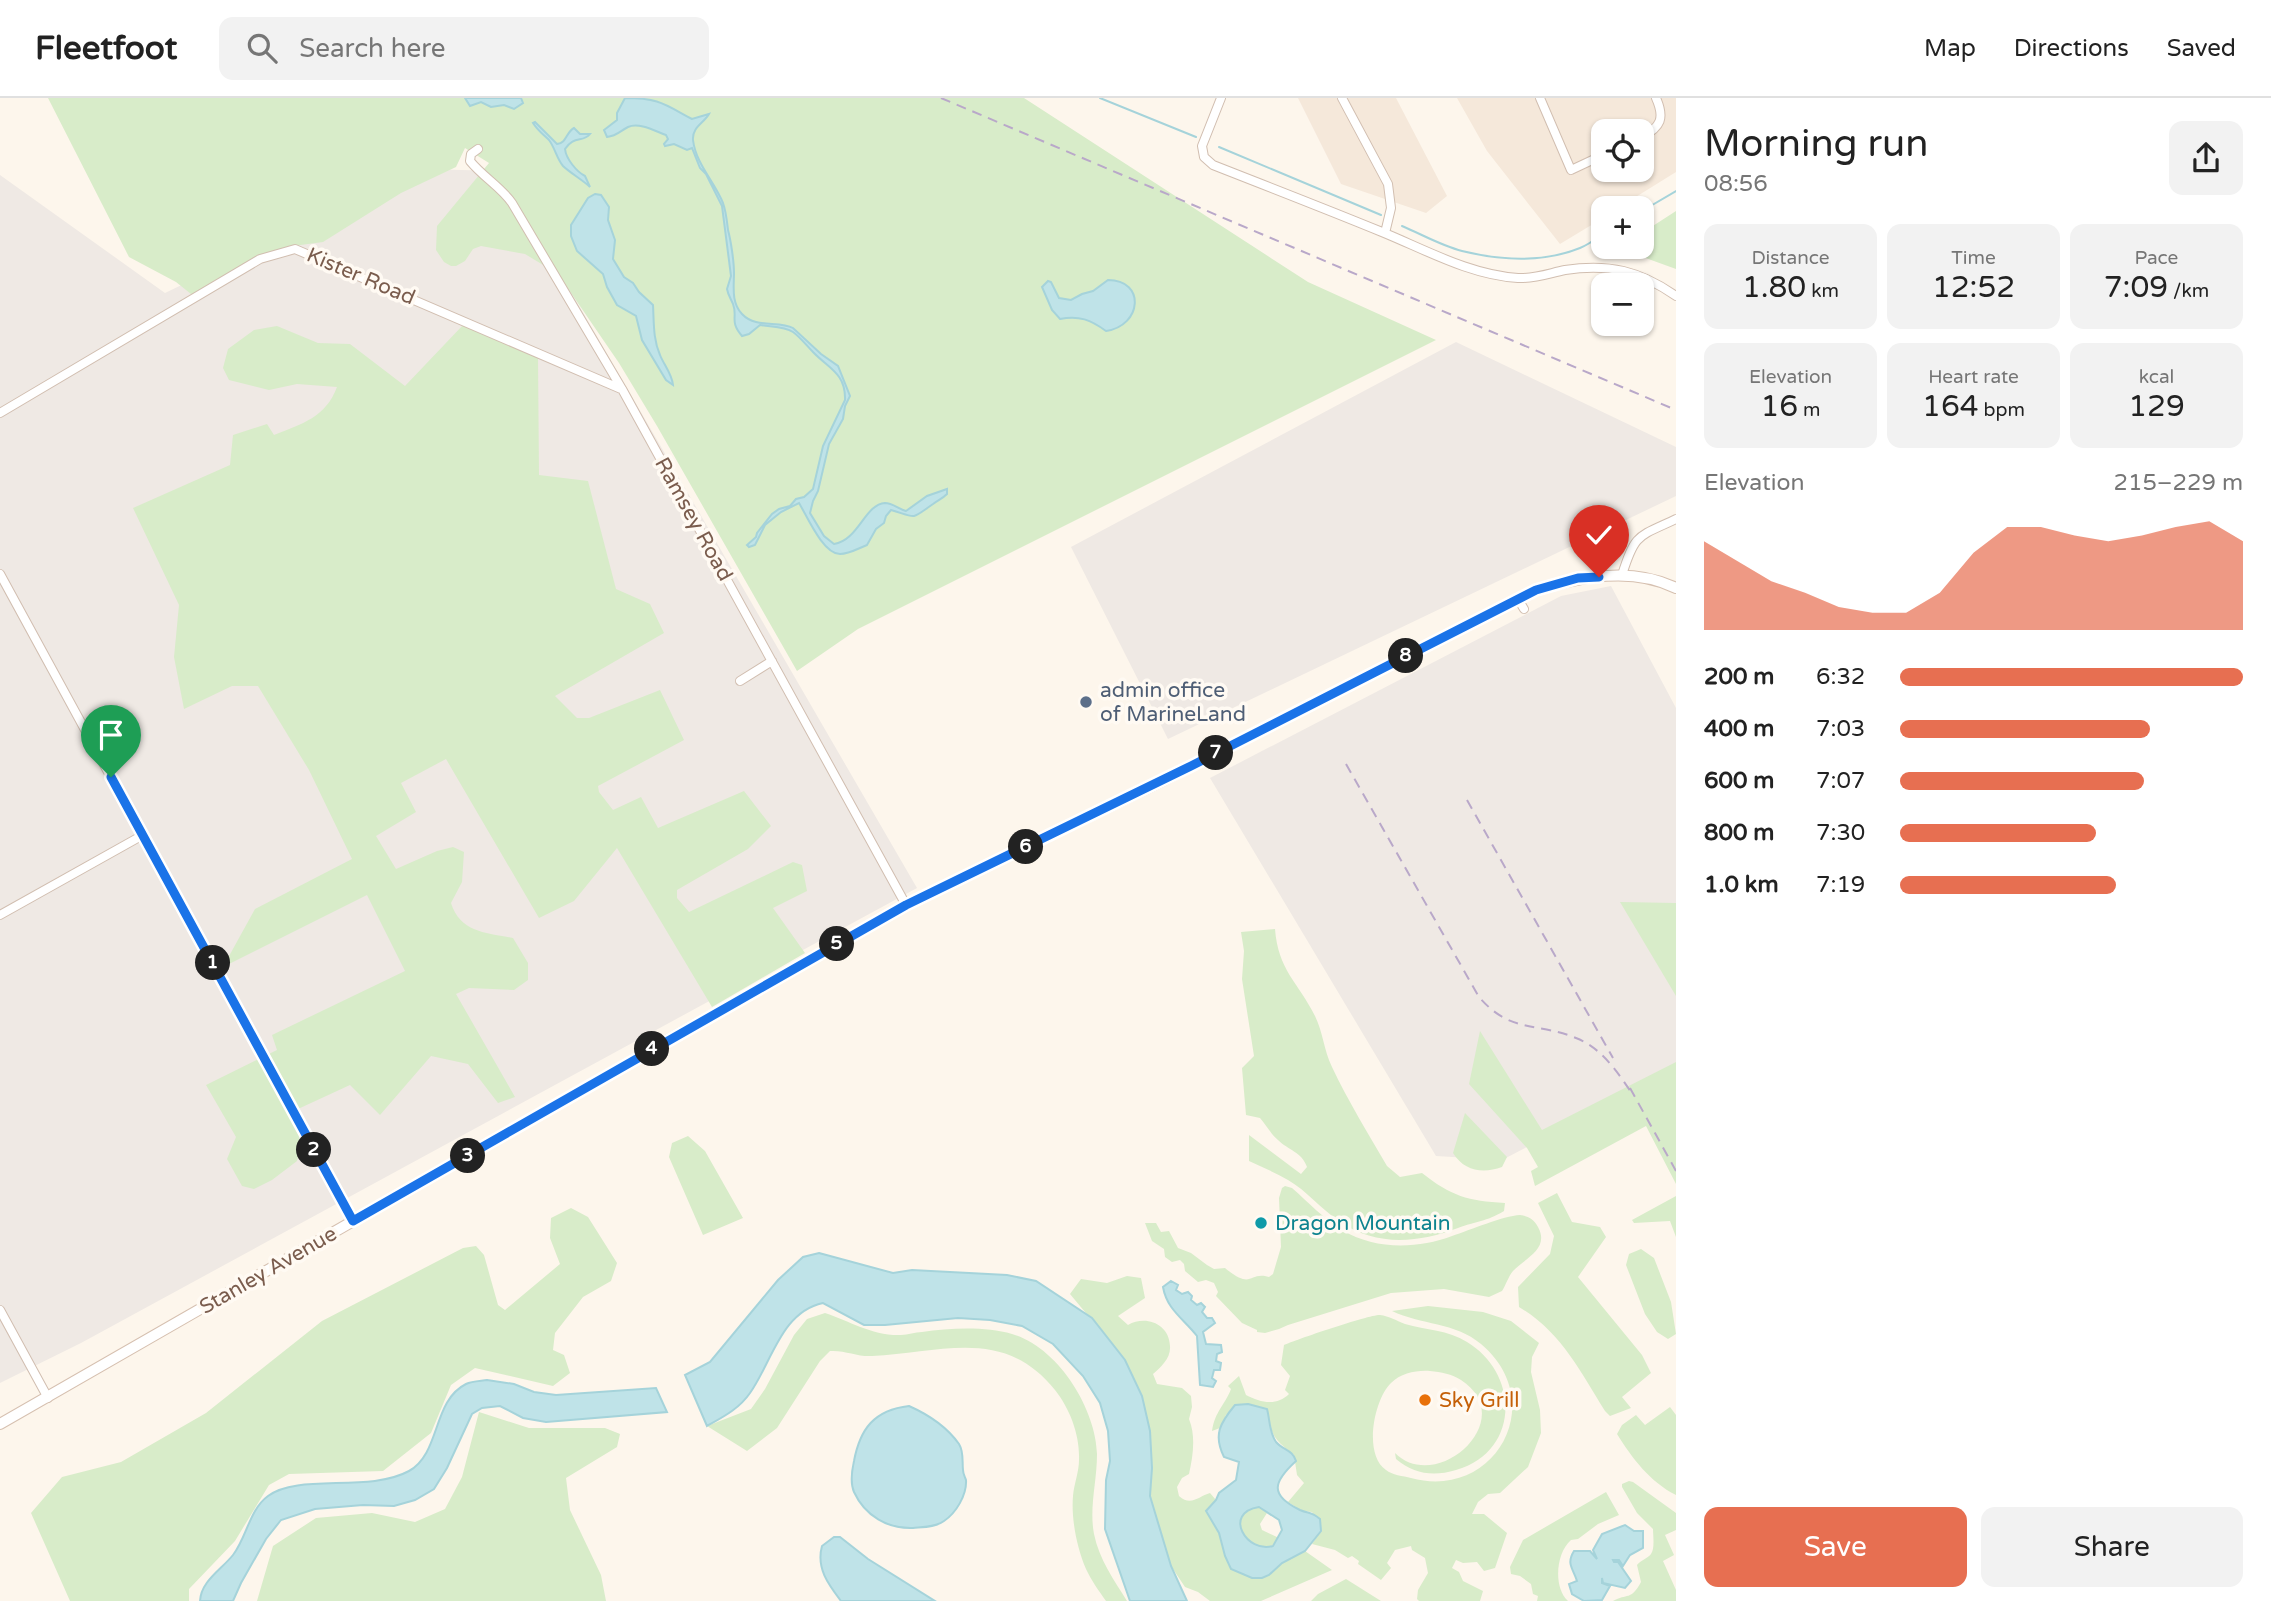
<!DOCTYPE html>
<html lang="en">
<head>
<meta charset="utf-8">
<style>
	:root { --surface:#fff; --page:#f2f2f2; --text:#222; --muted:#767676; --line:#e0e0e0; --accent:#e76f51 }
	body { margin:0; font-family:"Varela Round",sans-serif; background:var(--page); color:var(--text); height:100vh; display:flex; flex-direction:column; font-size:26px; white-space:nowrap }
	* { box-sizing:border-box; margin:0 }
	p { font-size:23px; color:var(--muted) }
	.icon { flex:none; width:38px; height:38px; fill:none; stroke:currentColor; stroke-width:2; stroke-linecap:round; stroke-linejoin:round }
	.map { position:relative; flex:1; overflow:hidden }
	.side { display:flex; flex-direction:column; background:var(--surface); width:595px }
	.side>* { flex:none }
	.buttons { position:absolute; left:1591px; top:21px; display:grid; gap:14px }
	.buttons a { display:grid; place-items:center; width:63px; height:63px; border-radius:14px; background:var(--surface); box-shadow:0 2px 5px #0004; font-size:35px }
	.pin { position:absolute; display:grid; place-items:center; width:60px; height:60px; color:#fff; margin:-72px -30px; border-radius:50% 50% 50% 0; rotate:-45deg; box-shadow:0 0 7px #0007 }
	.pin .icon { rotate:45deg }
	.km { position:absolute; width:35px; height:35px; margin:-18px; border-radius:50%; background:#222; color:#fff; font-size:19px; line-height:35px; text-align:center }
	.round { display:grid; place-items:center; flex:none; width:74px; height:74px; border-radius:14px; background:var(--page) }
	.head { display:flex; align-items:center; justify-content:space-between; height:119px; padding:0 28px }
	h1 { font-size:38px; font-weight:600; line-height:52px }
	.figures { display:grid; grid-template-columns:repeat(3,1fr); gap:10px; height:119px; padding:7px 28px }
	.figures div { display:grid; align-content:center; border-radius:14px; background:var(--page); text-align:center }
	.figures b { font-size:30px; font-weight:600 }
	.figures small { font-size:19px; font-weight:400 }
	.figures p { font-size:19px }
	.chart { height:196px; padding:14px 28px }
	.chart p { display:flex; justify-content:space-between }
	.chart svg { width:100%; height:126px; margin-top:7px; fill:var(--accent); opacity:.7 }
	.primary-button { display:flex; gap:14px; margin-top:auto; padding:14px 28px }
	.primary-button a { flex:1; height:80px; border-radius:14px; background:var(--accent); color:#fff; font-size:28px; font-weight:600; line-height:80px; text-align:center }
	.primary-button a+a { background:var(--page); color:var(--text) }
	ul { padding:0 28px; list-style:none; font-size:23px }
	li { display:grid; grid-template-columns:112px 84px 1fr; align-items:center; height:52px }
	li i { height:18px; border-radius:9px; background:var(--accent) }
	header { display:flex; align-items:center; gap:42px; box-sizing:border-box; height:98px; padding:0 35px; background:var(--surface); border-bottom:2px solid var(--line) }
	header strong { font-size:33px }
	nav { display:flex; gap:38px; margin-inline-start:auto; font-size:24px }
	.search { width:490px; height:63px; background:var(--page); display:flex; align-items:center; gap:18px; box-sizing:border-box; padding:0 24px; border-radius:14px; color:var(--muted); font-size:26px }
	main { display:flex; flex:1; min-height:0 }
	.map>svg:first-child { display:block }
</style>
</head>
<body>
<header>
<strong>Fleetfoot</strong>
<div class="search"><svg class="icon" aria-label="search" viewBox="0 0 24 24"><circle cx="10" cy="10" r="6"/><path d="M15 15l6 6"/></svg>Search here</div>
<nav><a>Map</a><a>Directions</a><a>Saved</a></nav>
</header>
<main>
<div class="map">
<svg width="1676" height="1503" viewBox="0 0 1676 1503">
	<rect width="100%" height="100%" fill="#fdf6ec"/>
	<!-- residential -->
	<path fill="#f5e8da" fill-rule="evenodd" d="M1298 0H1396L1447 98 1426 115 1341 86Z
		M1457 0H1676V74L1618 110H1603V120L1560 146 1487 53ZM1603 33H1642V72H1603Z"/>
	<!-- industrial -->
	<path fill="#efe9e4" d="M422 71 501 73 917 790 81 1245 0 1285V77L165 195Z
		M1456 244 1676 349V398L1168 641 1071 449Z
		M1611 488 1676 610V971L1502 1062 1436 1058 1210 680 1561 498Z"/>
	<!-- green -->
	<path fill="#d8ecc9" d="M48 0H1024L1308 184 1436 242 858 531 797 573 657 328 619 265 558 176 525 156 481 148 473 151 465 163 456 168H451L444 164 436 152 437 128 489 65 465 50 456 69 401 95 323 144 293 148 196 200 176 184 129 159Z
		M1676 113V171L1618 150 1642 149V135Z
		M464 226 538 259 539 377 588 383 616 491 650 506 664 535 555 598 577 620H589L660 592 684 642 598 688 599 694 613 712 641 699 658 730 744 693 771 728 748 751 677 792V800L689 814 793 764 802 767 807 793 773 810 805 855 712 909 617 750 574 803 539 820 446 661 401 685 416 714 376 738 396 771 437 753 453 749 464 754 462 784 451 805C460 834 486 835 513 840L528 865V882L514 892 469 890 456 896 515 999 498 1005 468 966 431 958 380 1017 350 987 298 1011 300 1051 297 1063 272 1082 254 1091 242 1088 227 1061 236 1039 206 987 277 952 272 937 405 873 367 797 223 869 255 811 352 761 309 672 258 588H232L184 611 174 559 179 507 133 410 230 367 233 337 267 326 274 337C302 326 326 319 337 289L297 286 269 292 229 282 223 270 228 251 254 232 277 228 318 245 350 246 405 288Z
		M1620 804 1676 805V898Z
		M1275 831C1278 872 1298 884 1315 918 1323 934 1324 953 1332 969 1348 1003 1368 1035 1387 1068L1400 1079 1422 1075C1451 1098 1468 1103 1505 1105L1504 1113C1486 1124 1476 1123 1458 1130 1418 1145 1376 1149 1339 1123 1321 1111 1307 1093 1288 1082 1276 1075 1262 1069 1249 1063V1037L1301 1076 1307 1069C1302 1054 1288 1052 1278 1042 1271 1036 1266 1027 1260 1020L1246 1017 1242 970 1254 958 1242 881 1244 853 1241 834Z
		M1480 933 1542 1032 1676 964V1086L1646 1028 1535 1088 1531 1073 1538 1069 1527 1050 1469 986Z
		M1465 1015 1507 1059 1502 1069C1483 1076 1464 1073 1453 1055Z
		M688 1038 705 1053 743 1120 703 1137 669 1059 672 1045Z
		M1285 1088 1292 1090C1308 1104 1324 1121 1342 1132 1375 1152 1417 1151 1452 1138 1470 1132 1503 1118 1520 1117 1528 1118 1534 1121 1538 1129 1550 1151 1525 1160 1513 1173 1508 1179 1506 1187 1502 1193L1489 1199 1444 1191 1391 1195 1288 1227 1279 1231 1265 1235 1257 1234V1232L1242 1225 1216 1198 1218 1194 1214 1185 1206 1182 1198 1184 1185 1173 1184 1166 1180 1162 1172 1164 1165 1159 1164 1151 1152 1143 1145 1125H1156L1161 1134 1169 1133 1178 1150 1191 1155 1207 1167 1214 1171 1225 1170C1253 1193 1248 1173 1269 1179L1273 1176 1281 1149 1279 1100 1282 1090Z
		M1557 1095 1572 1124 1600 1129 1606 1139 1578 1179 1642 1257 1651 1275 1622 1299 1631 1310 1610 1318 1605 1313C1580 1273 1561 1234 1519 1209L1518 1189 1550 1156 1554 1138 1538 1105Z
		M1676 1098V1139L1670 1123 1634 1125 1632 1122Z
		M571 1110 588 1119 617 1165 611 1183 583 1199 555 1235 553 1252 564 1257 570 1275 553 1288 475 1270 451 1287 431 1335 383 1373 289 1376 269 1387 235 1443 189 1491V1503H70L31 1415 62 1379 121 1364 206 1315 322 1223 463 1150 476 1148 484 1157 498 1207 505 1212 560 1166 550 1140 551 1120Z
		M1641 1151 1654 1160 1671 1204 1676 1236 1668 1241 1657 1234 1645 1216 1626 1167 1629 1156Z
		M1127 1178 1141 1180 1145 1200 1118 1218 1128 1227C1145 1217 1169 1225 1170 1248 1171 1260 1161 1269 1153 1276L1157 1286 1182 1290 1191 1298 1192 1309 1189 1321C1196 1338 1193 1358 1189 1376L1182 1380 1177 1389 1179 1398C1191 1409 1199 1398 1210 1395L1216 1402 1213 1426 1219 1435 1231 1471 1252 1480 1269 1477 1282 1465 1305 1453 1332 1472 1261 1503H1210L1198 1494 1185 1489 1171 1468 1150 1398 1152 1370 1150 1333 1142 1298 1125 1262 1070 1196 1081 1181 1107 1185Z
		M1428 1208 1483 1214 1511 1223 1539 1245 1532 1259 1531 1274 1540 1312 1541 1335 1528 1369 1500 1395 1488 1396 1478 1404 1472 1416H1484L1507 1435 1495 1470 1484 1473 1477 1464 1463 1465 1456 1462 1452 1470 1459 1474 1463 1483 1483 1493 1480 1503H1419L1417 1501 1418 1492 1428 1475 1425 1460 1412 1452 1411 1448 1395 1452 1387 1465 1391 1470 1381 1482 1358 1466 1359 1463 1352 1458 1348 1460 1335 1452 1312 1446 1321 1433 1312 1414 1302 1413 1288 1404 1304 1385 1297 1377 1294 1357C1274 1341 1271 1338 1267 1311L1249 1306 1226 1317 1220 1330 1212 1333C1215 1313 1225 1307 1231 1291L1228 1288 1239 1278 1246 1297C1261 1305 1277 1308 1289 1296L1285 1292 1290 1278 1281 1267 1284 1247C1295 1242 1371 1216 1380 1217 1389 1218 1397 1223 1405 1226 1426 1232 1448 1232 1467 1244 1520 1276 1520 1354 1456 1372 1433 1379 1414 1376 1396 1361L1395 1355C1437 1397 1521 1321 1461 1282 1452 1276 1441 1274 1430 1273 1417 1272 1401 1275 1391 1285 1374 1301 1363 1357 1386 1372 1392 1377 1403 1378 1411 1380 1495 1403 1550 1304 1481 1246 1455 1224 1421 1227 1392 1213Z
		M825 1215C850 1223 872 1238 901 1237 908 1237 915 1234 922 1234 950 1230 985 1228 1012 1236 1058 1249 1096 1311 1097 1356 1097 1384 1089 1409 1094 1436 1099 1461 1114 1482 1127 1503H1106C1099 1493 1091 1482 1086 1471 1077 1450 1071 1421 1073 1398 1074 1386 1079 1374 1079 1362 1080 1337 1070 1311 1055 1292 1004 1228 941 1255 872 1258 858 1259 845 1252 830 1253L820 1263 777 1330 747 1353 707 1328 751 1311 765 1291 794 1237 807 1221Z
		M1670 1309 1676 1317V1397C1650 1384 1632 1360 1617 1336L1622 1327 1636 1317 1645 1327Z
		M479 1314 529 1330H605L620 1336 617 1349 566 1380 570 1412 601 1477 606 1503H257L273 1448 316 1420 372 1415 415 1424 445 1411 462 1379Z
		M1629 1383 1633 1384 1676 1415V1432L1665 1437 1674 1457 1663 1463 1676 1492V1503H1613C1627 1495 1631 1503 1641 1484L1637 1467C1641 1462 1648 1460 1651 1456 1655 1450 1653 1438 1653 1431L1637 1415 1622 1389V1386Z
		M1606 1394 1619 1417 1598 1426 1578 1441 1571 1442C1556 1455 1553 1489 1568 1503H1537L1538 1498 1533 1496 1531 1486 1520 1478 1511 1476 1510 1469 1523 1442Z
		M1259 1409 1267 1415 1260 1426 1262 1432 1279 1440C1261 1471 1214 1416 1259 1409Z
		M1346 1481 1381 1503H1311L1318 1496Z"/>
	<!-- water -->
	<path fill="#bfe3e8" stroke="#a5d3da" stroke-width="2" fill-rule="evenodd" d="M465 0H521L523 5 514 11 504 7 491 9 481 4 470 8Z
		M625 0C659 0 664 6 692 21L709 16C704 25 692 29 693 42 696 66 714 83 723 105 726 113 727 123 728 132 731 143 734 164 734 175 734 188 731 205 742 216 756 231 779 222 793 230L821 256 838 268 850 298 845 308 843 321 829 346 818 393 813 403 810 415 824 438 834 446C858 443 865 406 885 405 892 405 899 411 906 413L927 398 947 391V396C942 401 938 402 933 406 910 422 918 420 891 412L886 418 884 425 876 431 867 447C859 450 849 456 840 456 823 456 807 418 799 405L781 414 765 427 755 447 749 449 747 447 756 439 757 435 772 416 779 411 790 408 796 401 804 399 813 391 823 348 845 302C846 275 828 270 813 254 806 247 800 239 793 234 784 228 770 229 760 227L749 236 742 238C729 223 738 219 733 206 731 201 728 197 727 191L731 178 722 108 706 76 700 70 692 50 687 52 674 46 665 48 664 46 668 41 666 37C655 33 639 24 628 29 620 33 617 38 607 39L604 32 617 22V15Z
		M535 24 557 46C567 45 566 34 574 30L580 36H590C583 45 574 37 565 51 566 61 577 74 585 78L590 89C584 83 569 74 563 68 557 61 555 50 549 42 543 36 538 33 533 25Z
		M595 96 601 97 609 109 608 122 615 142 613 161 624 179 633 185 639 194 653 207C654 225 653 241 660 257 664 267 672 276 673 287L666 282 642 242 636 218 617 207 607 189 603 176 577 153 571 138V127L588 100Z
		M1108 182C1146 182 1142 228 1106 233 1091 222 1079 217 1060 221L1052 212 1042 189 1048 183 1051 184 1059 200 1071 202 1082 196 1093 193Z
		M819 1155 893 1175 912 1172 1007 1177 1036 1183 1092 1220 1125 1262 1142 1298 1150 1333 1152 1370 1150 1398 1171 1468 1187 1503H1130L1105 1431 1106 1382 1110 1363 1108 1333 1100 1305 1083 1278 1053 1246 1022 1228 990 1222 958 1220 885 1227H864L823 1205C781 1214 772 1264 750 1295 739 1311 723 1319 707 1328L685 1277 710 1264 778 1182 803 1159Z
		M1171 1183 1178 1187 1176 1192 1182 1196 1188 1194 1192 1198 1191 1202 1197 1207 1201 1205 1205 1209 1202 1214 1207 1220H1212L1215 1225 1203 1234 1206 1246 1221 1247 1222 1254 1217 1256 1216 1263 1221 1265 1220 1272H1214L1212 1280 1216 1283 1213 1289 1200 1287 1197 1238C1184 1221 1167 1212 1163 1189Z
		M487 1282 514 1286 534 1294 556 1297 656 1290 667 1314 546 1324 523 1320 500 1308 482 1310 472 1316 447 1370 434 1391 415 1402 394 1408 363 1407 315 1411 281 1422 266 1441 241 1485 233 1503H200C201 1483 221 1472 233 1457 247 1439 249 1412 268 1398 298 1375 369 1395 409 1373 441 1355 432 1303 466 1286 472 1283 481 1283 487 1282Z
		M1248 1306 1267 1311C1270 1322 1269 1334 1276 1344 1283 1352 1293 1352 1296 1363 1273 1384 1269 1397 1300 1412 1309 1416 1311 1413 1320 1421L1321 1433 1305 1453 1282 1465 1269 1477 1262 1480H1252L1231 1471 1225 1458 1219 1435 1206 1413 1216 1402 1219 1395 1236 1382 1239 1364 1224 1359C1213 1337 1220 1325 1235 1307ZM1259 1409 1279 1422 1282 1432 1273 1448C1247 1456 1222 1415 1259 1409Z
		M909 1308C927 1316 947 1329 959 1346 964 1354 962 1363 963 1372 963 1376 965 1379 966 1382 967 1397 956 1415 944 1423 936 1429 923 1429 913 1430 888 1431 865 1418 854 1394 850 1385 852 1372 854 1363 860 1331 874 1312 909 1308Z
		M1625 1427 1634 1433H1643V1450L1630 1457 1623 1468 1619 1462H1613L1614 1464H1618L1631 1483 1625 1490 1603 1485 1602 1480V1485L1610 1488 1602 1502 1584 1503 1572 1496 1569 1486 1577 1483C1573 1470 1566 1466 1574 1453H1590L1597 1461 1593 1452 1602 1436Z
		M834 1439H840L868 1461 935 1503H841C828 1486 816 1470 822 1448Z"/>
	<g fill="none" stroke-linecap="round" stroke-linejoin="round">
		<!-- stream -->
		<path stroke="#a5d3da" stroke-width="2" d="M1100 0 1196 39
			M1219 49 1381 117
			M1642 113 1676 93
			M1402 128C1421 136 1442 148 1462 153 1499 162 1543 165 1580 150 1588 147 1596 141 1603 136"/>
		<defs>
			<path id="street" d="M1221 0 1202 48 1204 59 1213 67C1269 89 1326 111 1382 134 1426 152 1470 177 1518 180 1534 181 1550 175 1565 172 1609 165 1640 173 1676 198
				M1342 0 1388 86 1391 110 1385 135
				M1540 0 1571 72 1603 57
				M1642 39C1661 29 1665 20 1656 0
				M478 51 471 56 470 63C483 79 501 89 512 105L622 291 906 807
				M0 315 260 161 295 151 621 291
				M0 476 353 1123
				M1622 477C1635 435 1638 439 1676 421
				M1518 501 1524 511
				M740 583 772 563
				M0 817 143 737
				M0 1212 48 1300"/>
			<path id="secondary" d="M0 1326 670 941 906 807 1164 682 1536 492C1582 479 1631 468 1676 490"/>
		</defs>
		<!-- street casing -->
		<use href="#street" stroke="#d1beb0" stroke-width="10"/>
		<!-- secondary casing -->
		<use href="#secondary" stroke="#d6c0b0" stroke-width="12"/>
		<!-- street -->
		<use href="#street" stroke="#fff" stroke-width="8"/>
		<!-- secondary -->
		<use href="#secondary" stroke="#fff" stroke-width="10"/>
		<!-- rail -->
		<path stroke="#b9a8c9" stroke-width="2" stroke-dasharray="10 7" stroke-linecap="butt" d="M941 0 1676 312
			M1346 666 1479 899C1511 936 1537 924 1576 940 1602 950 1618 975 1633 997
			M1467 702 1613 960
			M1630 990 1676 1073"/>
	</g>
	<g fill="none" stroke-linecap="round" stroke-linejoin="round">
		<defs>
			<path id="route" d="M111 679 353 1123 906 807 1191 668 1536 492 1578 480 1599 479"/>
		</defs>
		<!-- route casing -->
		<use href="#route" stroke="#fff" stroke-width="14"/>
		<!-- route -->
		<use href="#route" stroke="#1a73e8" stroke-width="9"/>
	</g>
	<!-- markers -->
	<circle fill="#5c6f8a" stroke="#fffaf3" stroke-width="2.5" cx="1086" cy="604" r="7"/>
	<circle fill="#0f9aa8" stroke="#fffaf3" stroke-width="2.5" cx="1261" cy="1125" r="7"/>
	<circle fill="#e8710a" stroke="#fffaf3" stroke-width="2.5" cx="1425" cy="1302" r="7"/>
	<g text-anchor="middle" stroke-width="7" stroke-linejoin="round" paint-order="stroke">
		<!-- street labels -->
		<g font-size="21" fill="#7a5c4d" stroke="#fffaf3">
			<text transform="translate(361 178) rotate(23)" y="7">Kister Road</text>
			<text transform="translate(694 421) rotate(61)" y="7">Ramsey Road</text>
			<text transform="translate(268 1172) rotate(-30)" y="7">Stanley Avenue</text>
		</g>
		<!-- service labels -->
		<g font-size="21" fill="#4e5e75" stroke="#fffaf3" text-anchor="start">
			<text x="1100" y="599">admin office<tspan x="1100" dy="24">of MarineLand</tspan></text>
		</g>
		<!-- culture labels -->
		<g font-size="21" fill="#0d838f" stroke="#fffaf3" text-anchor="start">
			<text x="1275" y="1132">Dragon Mountain</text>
		</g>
		<!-- food labels -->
		<g font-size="21" fill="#c56008" stroke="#fffaf3" text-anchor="start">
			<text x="1439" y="1309">Sky Grill</text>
		</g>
	</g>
</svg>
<div class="buttons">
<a><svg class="icon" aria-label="locate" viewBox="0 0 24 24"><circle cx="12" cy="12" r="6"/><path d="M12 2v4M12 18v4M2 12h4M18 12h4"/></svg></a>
<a>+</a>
<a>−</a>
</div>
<div class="pin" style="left:111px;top:679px;background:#1e9e55"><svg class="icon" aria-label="arrive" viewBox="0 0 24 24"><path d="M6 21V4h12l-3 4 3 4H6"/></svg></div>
<div class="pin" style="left:1599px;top:479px;background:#d93025"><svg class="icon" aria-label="check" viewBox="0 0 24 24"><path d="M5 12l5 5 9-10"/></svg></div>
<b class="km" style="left:213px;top:865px">1</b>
<b class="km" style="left:314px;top:1052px">2</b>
<b class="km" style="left:468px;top:1058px">3</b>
<b class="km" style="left:652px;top:951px">4</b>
<b class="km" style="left:837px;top:846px">5</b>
<b class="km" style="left:1026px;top:749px">6</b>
<b class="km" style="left:1216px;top:655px">7</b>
<b class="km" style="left:1406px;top:558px">8</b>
</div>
<section class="side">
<div class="head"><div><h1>Morning run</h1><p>08:56</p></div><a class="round"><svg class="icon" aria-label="share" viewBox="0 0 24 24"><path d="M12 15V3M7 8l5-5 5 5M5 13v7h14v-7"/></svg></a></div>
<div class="figures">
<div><p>Distance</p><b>1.80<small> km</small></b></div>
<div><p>Time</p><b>12:52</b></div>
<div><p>Pace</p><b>7:09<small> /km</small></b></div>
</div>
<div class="figures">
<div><p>Elevation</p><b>16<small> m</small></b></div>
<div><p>Heart rate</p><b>164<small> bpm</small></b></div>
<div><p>kcal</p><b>129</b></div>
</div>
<div class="chart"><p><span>Elevation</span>215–229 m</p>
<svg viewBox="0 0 160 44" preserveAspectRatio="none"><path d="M0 44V13L10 20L20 27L30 31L40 36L50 38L60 38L70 31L80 17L90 8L100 8L110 11L120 13L130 11L140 8L150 6L160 13V44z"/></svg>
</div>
<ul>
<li><b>200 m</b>6:32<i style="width:100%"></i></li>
<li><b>400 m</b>7:03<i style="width:73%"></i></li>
<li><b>600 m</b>7:07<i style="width:71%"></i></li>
<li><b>800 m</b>7:30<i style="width:57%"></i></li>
<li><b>1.0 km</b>7:19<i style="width:63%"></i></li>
</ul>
<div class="primary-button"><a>Save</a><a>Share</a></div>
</section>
</main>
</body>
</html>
